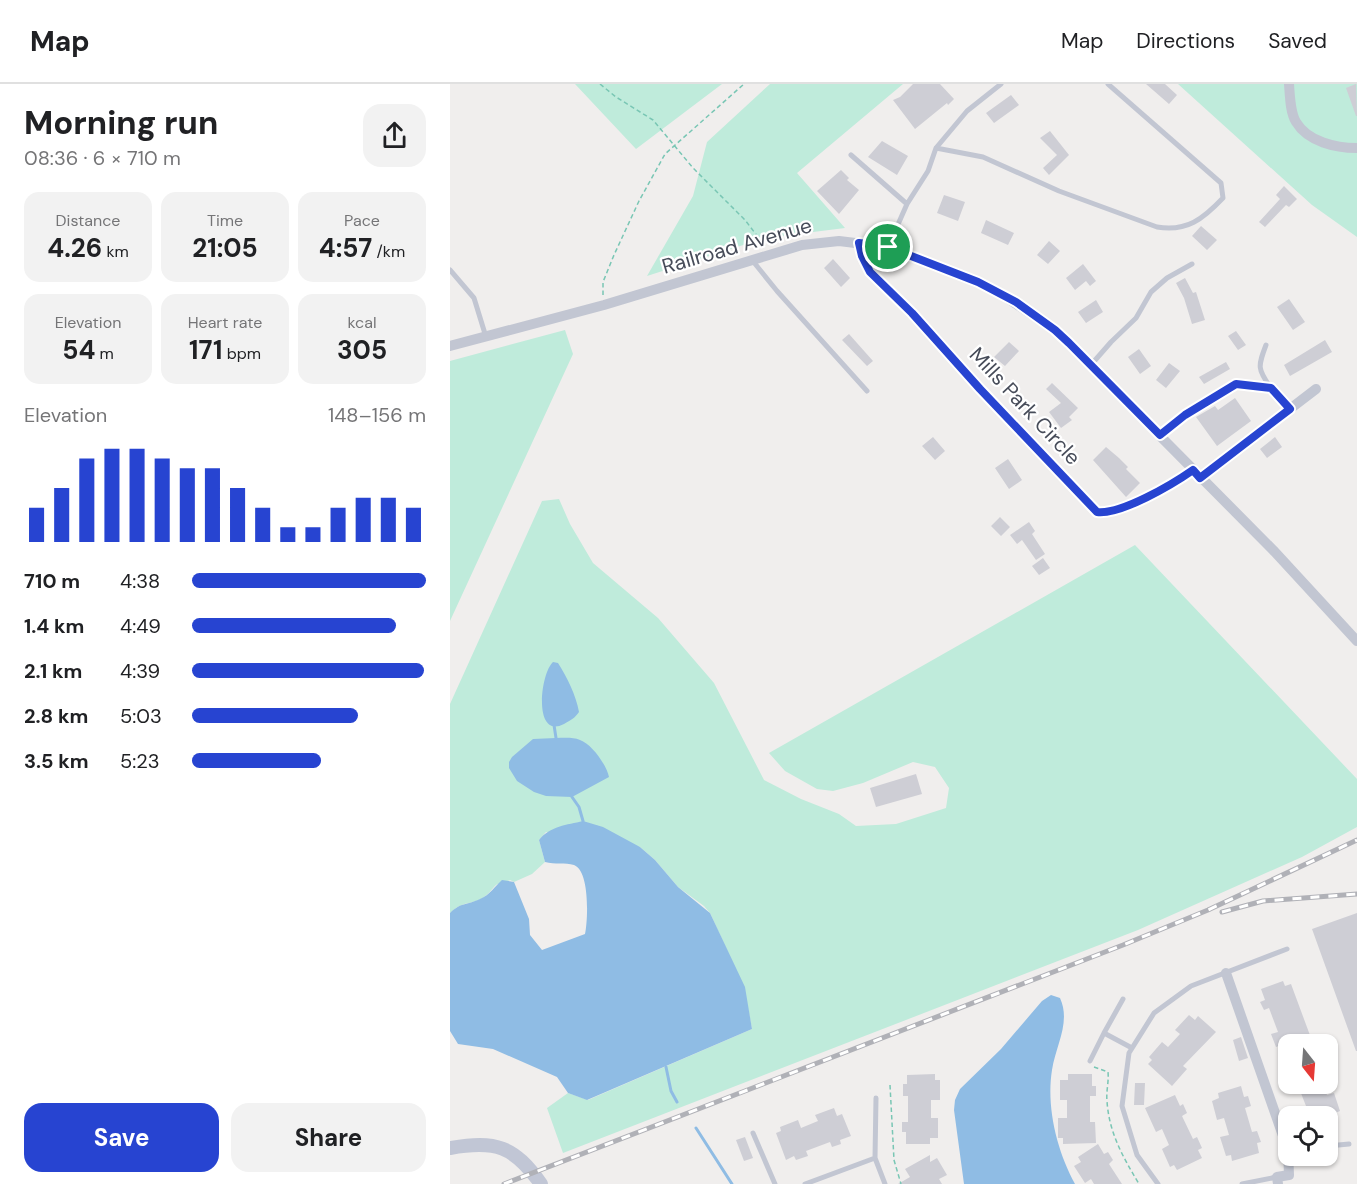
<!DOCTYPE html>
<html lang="en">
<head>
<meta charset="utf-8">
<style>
	:root { --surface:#fff; --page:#f2f2f2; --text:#202124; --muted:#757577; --line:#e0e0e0; --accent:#2744d1 }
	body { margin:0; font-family:"DM Sans",sans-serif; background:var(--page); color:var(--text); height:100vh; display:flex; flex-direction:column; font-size:22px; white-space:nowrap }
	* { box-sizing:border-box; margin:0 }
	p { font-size:20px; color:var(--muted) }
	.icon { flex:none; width:33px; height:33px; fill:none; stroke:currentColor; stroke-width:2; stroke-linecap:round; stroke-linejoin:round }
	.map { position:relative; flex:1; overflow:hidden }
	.drawer { display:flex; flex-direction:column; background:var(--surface); width:450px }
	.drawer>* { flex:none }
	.needle { width:39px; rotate:163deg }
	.tools { position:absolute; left:828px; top:950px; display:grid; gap:12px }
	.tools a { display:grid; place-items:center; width:60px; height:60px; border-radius:12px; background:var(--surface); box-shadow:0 2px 4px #0004; font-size:30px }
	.pin { position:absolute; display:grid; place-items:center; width:51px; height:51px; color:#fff; margin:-26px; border:3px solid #fff; border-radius:50%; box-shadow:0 2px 6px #0007 }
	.round { display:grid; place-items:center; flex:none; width:63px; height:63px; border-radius:18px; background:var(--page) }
	.overview { display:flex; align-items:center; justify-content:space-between; height:102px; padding:0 24px }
	h1 { font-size:33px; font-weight:700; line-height:45px }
	.stats { display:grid; grid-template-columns:repeat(3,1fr); gap:9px; height:102px; padding:6px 24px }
	.stats div { display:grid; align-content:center; border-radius:15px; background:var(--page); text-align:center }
	.stats b { font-size:26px; font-weight:700 }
	.stats small { font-size:16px; font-weight:400 }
	.stats p { font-size:16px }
	.chart { height:168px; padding:12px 24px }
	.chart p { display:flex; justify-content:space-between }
	.chart svg { width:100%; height:108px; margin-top:6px; stroke:var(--accent); stroke-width:6 }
	.primary-button { display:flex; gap:12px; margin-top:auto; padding:12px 24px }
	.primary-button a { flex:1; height:69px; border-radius:18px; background:var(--accent); color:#fff; font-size:24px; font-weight:700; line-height:69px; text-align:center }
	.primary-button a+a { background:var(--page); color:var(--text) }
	ul { padding:0 24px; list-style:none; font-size:20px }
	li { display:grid; grid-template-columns:96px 72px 1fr; align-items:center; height:45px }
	li i { height:15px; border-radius:8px; background:var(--accent) }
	header { display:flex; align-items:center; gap:36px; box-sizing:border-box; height:84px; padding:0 30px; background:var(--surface); border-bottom:2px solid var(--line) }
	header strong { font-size:28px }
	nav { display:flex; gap:33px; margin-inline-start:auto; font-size:21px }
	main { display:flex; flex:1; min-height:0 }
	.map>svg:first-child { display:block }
</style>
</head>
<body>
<header>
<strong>Map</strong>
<nav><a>Map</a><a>Directions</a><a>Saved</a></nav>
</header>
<main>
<section class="drawer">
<div class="overview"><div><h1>Morning run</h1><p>08:36 · 6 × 710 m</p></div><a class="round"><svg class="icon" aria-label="share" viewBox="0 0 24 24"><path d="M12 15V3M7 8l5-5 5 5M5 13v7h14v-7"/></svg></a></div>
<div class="stats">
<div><p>Distance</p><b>4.26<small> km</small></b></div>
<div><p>Time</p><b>21:05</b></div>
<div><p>Pace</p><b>4:57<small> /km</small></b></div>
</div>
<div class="stats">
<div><p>Elevation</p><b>54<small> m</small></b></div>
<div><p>Heart rate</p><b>171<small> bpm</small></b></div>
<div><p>kcal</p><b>305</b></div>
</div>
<div class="chart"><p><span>Elevation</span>148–156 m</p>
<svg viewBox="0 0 160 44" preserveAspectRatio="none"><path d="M5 44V30M15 44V22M25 44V10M35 44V6M45 44V6M55 44V10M65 44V14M75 44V14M85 44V22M95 44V30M105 44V38M115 44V38M125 44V30M135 44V26M145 44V26M155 44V30"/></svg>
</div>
<ul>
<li><b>710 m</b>4:38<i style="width:100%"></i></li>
<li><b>1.4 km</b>4:49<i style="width:87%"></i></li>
<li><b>2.1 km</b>4:39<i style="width:99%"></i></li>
<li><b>2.8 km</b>5:03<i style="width:71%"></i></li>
<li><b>3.5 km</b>5:23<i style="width:55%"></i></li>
</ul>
<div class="primary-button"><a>Save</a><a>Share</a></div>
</section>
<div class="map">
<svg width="907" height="1100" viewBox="0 0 907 1100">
	<rect width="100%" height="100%" fill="#f0eeed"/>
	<!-- green -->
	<path fill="#bfebdb" d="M125 0H272L186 65Z
		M320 0H453L347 89 395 144 315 154 197 192 243 112 257 58Z
		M728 0H907V153L862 121Z
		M115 246 123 270 0 537V277Z
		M109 415 120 440 143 479 208 534 264 599 314 696 351 715 389 730 406 742 446 740 496 724 499 704 485 683 463 678 413 699 383 707 367 705 335 687 319 669 685 461 907 695V743L852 773 688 846 113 1069 97 1024 118 1009 138 1016 302 945 294 903 260 829 254 822 228 803 205 776 190 763 96 748 89 756 95 778 82 790 64 798 60 796C56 798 49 799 46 801 41 806 38 811 31 815 18 821 13 817 0 829V620L92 417Z"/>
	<!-- water -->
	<path fill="#8fbce4" d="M103 578 108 579C117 593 126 611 129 628 125 634 121 636 114 640 83 656 90 590 103 578Z
		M106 654C114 654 123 653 130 656 142 660 157 682 159 693L122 713 96 712 84 708 67 697 59 684V678L62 673 83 655Z
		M133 737 153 743 190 763 205 776 228 803 260 829 295 903 302 945 137 1016 118 1009 107 993 43 965 8 960 0 947V829C11 818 18 821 30 815 40 811 45 802 52 796L64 798 79 835 80 851 92 866 135 850C138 836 140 787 124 781 115 778 105 781 95 778L89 756C100 742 117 741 133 737Z
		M601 911 610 914C621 938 606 961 602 986 596 1023 607 1067 625 1100H514L504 1026 505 1016 510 1005 551 965 592 917Z"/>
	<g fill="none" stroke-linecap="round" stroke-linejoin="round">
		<!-- stream -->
		<path stroke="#8fbce4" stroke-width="3" d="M104 641 106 654
			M122 713 129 723 133 737
			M216 983 221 1007 227 1018
			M246 1044 282 1100"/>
	</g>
	<!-- building -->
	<path fill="#ceced5" d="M463 0H490L504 15 498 21 497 19 465 45 443 16 450 13Z
		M696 0H715L727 11 719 20Z
		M906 0 907 32H906L896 4Z
		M561 11 569 21 544 39 536 29Z
		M600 47 619 71 599 91 593 84 607 71 590 54Z
		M432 57 458 72 447 91 418 73Z
		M391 86 399 94 397 96 409 106 389 130 367 107Z
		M834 102 847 115 839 123 836 121 815 143 809 138 830 115 826 111Z
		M494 111 515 118 508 137 487 129Z
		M536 136 564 149 558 161 531 149Z
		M751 142 767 156 757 166 742 152Z
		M599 157 610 167 598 180 587 171Z
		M383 175 400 194 391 203 374 184Z
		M633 180 646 197 640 202 636 197 625 206 616 194Z
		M735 194 743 209 746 208 755 236 742 240 734 214 726 199Z
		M839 215 855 238 843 246 827 223Z
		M646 216 653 228 636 239 628 228Z
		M786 247 796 261 788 266 778 252Z
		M399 250 423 277 417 282 392 256Z
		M875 256 882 268 840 292 834 281Z
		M559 258 569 267 555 282 544 273Z
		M689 265 701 282 690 290 678 273Z
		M776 278 780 285 754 300 749 293Z
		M719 279 730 287 716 304 706 296Z
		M602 299 628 324 619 333 622 336 611 344 599 328 611 319 596 305Z
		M785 314 801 337 767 362 746 333 765 322 768 326Z
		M483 353 495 367 485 376 472 362Z
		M825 353 832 363 817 374 810 365Z
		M656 363 669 374 678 383 676 385 690 399 676 413 643 376Z
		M558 375 572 396 559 405 545 384Z
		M550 433 560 443 551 452 541 442Z
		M579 438 585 447 582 450 595 470 586 476 572 456 567 460 560 451Z
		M593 474 600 484 589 491 582 482Z
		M466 690 472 710 426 723 420 704Z
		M907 829V967H906L862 845Z
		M833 897 835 902 841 900 861 954 856 956 858 960H838V979L831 961 826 963 821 950 828 948 819 924 814 926 810 918 815 916 811 905Z
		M739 931 745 936 748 932 766 948 733 982 737 985 722 1002 698 980 702 976 699 973 712 958 718 963 730 950 725 946Z
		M791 953 798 974 789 977 783 956Z
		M485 990V996H490V1016H481V1034H488V1054H480V1060H456V1048H452V1038H458V1012H453V1000H457V991Z
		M618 990H642V1002H646V1012H640V1038H645L646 1059 613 1060V1054H608V1034H617V1016H610V996H618Z
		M685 999H695L694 1021H684Z
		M847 999H873L877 1011 884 1009 890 1027 883 1030V1032H854L851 1025 856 1022Z
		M791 1002 794 1013 798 1012 801 1022 795 1024 802 1048 807 1047 811 1058 807 1059 809 1069 782 1077 781 1071 776 1072 770 1053 779 1051 774 1034 767 1036 762 1017 769 1014 768 1009Z
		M725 1011 730 1022 733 1020 737 1029 732 1032 743 1055 747 1053 752 1064 748 1066 752 1074 727 1086 724 1081 720 1083 712 1065 719 1061 712 1045 706 1048 695 1024Z
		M384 1024 387 1032 392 1030 401 1052 390 1056 391 1060 382 1063 380 1058 356 1067 358 1072 346 1076 344 1072 336 1076 326 1049 331 1047 330 1043 348 1036 351 1044 368 1037 365 1031Z
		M295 1053 303 1074 294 1077 286 1056Z
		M648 1060 654 1070 658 1068 663 1076 659 1080 672 1100H644L641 1095 635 1099 624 1082 631 1078 628 1073Z
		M480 1071V1078L487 1074 497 1091 489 1095 492 1100H448L460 1093 455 1085Z"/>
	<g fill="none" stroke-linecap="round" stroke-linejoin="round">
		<!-- path -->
		<path stroke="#79c6b4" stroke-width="1.5" stroke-dasharray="4.5 3" stroke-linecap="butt" d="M150 0 166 13 203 36 243 84 295 136 315 162
			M153 211V198L164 171 189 117 215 70 294 0
			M644 983 658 988C659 998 656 1007 657 1017 659 1049 673 1073 689 1100
			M440 1001 444 1076 451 1100"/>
		<!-- lane -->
		<path stroke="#c2c6d2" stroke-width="5" d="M486 64 533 73 609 107 707 143C737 148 753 135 773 114L771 99 658 0
			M401 71 457 120
			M438 163 457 120 478 87 486 64 517 27 551 0
			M302 176 327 207 417 307
			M0 186 24 214 36 253
			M816 261C808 282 807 285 821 304
			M640 282 661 258 686 234 701 208 717 194 742 180
			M786 300 821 304 840 325
			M673 915 654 949 682 964
			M640 977 654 949
			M426 1014 425 1074 435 1100
			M303 1049 325 1100
			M878 1062 899 1060
			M355 1100 425 1074
			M708 1100 687 1071 672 1022 679 969 704 929 741 902 837 865
			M792 1100 827 1093"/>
		<!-- street -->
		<path stroke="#c2c6d2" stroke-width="10" d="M839 0C840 12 840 28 846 38 858 58 886 64 907 64
			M409 159 412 173 420 188 462 229 530 305 647 428C672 431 723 401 743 386
			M0 262 154 221 352 161 389 157 438 163 528 198 550 209 605 246 823 466 907 557
			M710 351 735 331 786 300
			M750 394 866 305
			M776 889 838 1066 839 1091 827 1093 828 1100"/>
		<!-- secondary -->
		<path stroke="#c1c6d5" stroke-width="14" d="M0 1064C46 1056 64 1062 91 1100"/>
		<defs>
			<path id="rail" d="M772 828 813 817 907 810
				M54 1100 673 861 758 826 907 756"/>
		</defs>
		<!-- rail casing -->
		<use href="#rail" stroke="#b0b1b7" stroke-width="5"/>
		<!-- rail -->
		<use href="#rail" stroke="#fff" stroke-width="3" stroke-dasharray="9" stroke-linecap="butt"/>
	</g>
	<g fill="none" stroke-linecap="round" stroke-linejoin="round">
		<defs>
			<path id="route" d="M409 159 438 163 528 198 566 218 605 246 619 259 710 351 735 331 786 300 821 304 840 325 750 394 743 386C723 400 671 431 647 428L530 305 462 229 420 188 412 172Z"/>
		</defs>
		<!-- route casing -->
		<use href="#route" stroke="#fff" stroke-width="12"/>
		<!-- route -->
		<use href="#route" stroke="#2744d1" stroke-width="8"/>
	</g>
	<g text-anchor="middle" stroke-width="4.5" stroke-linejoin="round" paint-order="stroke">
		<!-- street labels -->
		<g font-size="21" fill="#474c59" stroke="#fff">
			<text transform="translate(287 162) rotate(-16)" y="7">Railroad Avenue</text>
			<text transform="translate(575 322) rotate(47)" y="7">Mills Park Circle</text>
		</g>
	</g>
</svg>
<div class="tools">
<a><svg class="needle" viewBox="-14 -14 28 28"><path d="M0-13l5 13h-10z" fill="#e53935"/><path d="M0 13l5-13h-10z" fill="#757577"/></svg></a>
<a><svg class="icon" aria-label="locate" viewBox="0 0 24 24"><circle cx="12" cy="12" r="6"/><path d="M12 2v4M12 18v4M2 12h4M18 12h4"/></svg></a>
</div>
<div class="pin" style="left:438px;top:163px;background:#1e9e55"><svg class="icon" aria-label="arrive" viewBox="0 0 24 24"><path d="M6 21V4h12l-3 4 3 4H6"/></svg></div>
</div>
</main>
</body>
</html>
